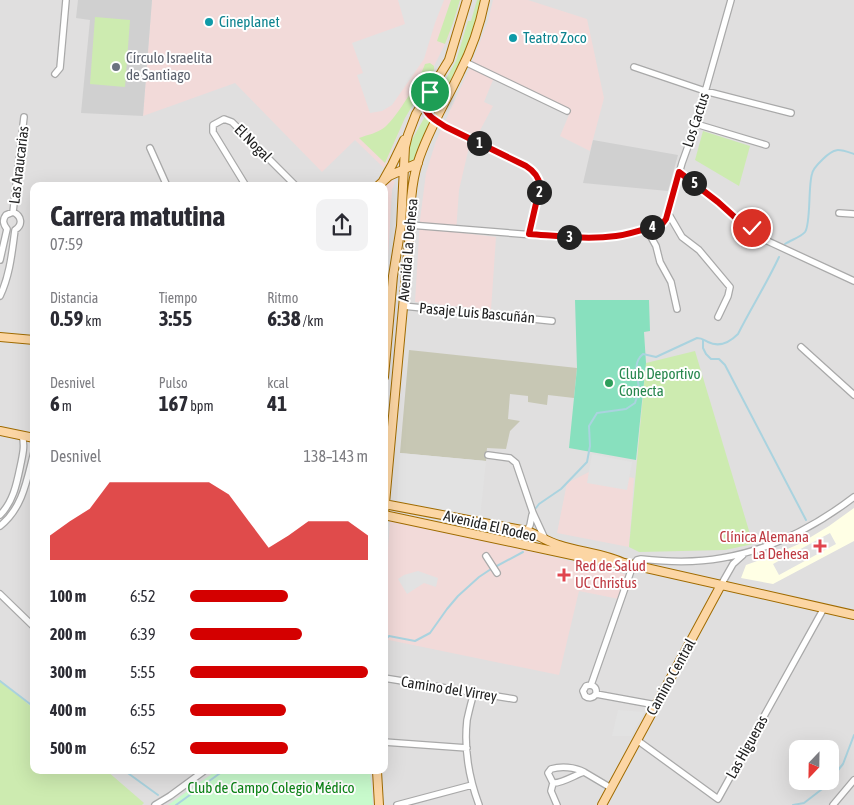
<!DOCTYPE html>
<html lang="es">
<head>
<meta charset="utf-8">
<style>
	:root { --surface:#fff; --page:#f2f2f3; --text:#2b2b33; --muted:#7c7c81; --accent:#d40000 }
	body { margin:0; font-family:"Asap Condensed",sans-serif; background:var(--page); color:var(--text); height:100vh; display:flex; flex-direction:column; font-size:19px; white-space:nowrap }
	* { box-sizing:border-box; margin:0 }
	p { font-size:16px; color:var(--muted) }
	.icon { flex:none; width:28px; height:28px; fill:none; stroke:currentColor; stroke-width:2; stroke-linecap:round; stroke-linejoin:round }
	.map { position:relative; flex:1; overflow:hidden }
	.sheet { position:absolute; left:30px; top:182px; width:358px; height:592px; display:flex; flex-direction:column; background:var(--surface); border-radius:10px; box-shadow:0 5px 20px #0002 }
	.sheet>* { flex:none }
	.needle { width:32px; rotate:202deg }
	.tools { position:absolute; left:789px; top:740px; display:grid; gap:10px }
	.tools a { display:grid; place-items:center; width:50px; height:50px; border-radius:10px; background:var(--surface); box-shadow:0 5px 20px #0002; font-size:25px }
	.pin { position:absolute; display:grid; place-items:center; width:42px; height:42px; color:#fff; margin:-21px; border:2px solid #fff; border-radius:50%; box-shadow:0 1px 5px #0007 }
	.km { position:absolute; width:25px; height:25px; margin:-12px; border-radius:50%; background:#222; color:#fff; font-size:14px; line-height:25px; text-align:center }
	.round { display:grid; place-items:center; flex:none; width:52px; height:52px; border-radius:10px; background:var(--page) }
	.head { display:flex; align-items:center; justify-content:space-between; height:85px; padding:0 20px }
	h1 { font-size:28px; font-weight:700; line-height:38px }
	.stats { display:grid; grid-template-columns:repeat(3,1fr); gap:8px; height:85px; padding:5px 20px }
	.stats div { display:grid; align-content:center }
	.stats b { font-size:21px; font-weight:700 }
	.stats small { font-size:14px; font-weight:400 }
	.stats p { font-size:14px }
	.chart { height:140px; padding:10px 20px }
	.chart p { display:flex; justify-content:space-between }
	.chart svg { width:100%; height:90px; margin-top:5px; fill:var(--accent); opacity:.7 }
	ul { padding:0 20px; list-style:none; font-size:16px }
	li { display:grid; grid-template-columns:80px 60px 1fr; align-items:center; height:38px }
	li i { height:12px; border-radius:6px; background:var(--accent) }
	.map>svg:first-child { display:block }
</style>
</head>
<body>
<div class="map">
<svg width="854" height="805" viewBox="0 0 854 805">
	<rect width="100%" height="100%" fill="#f2efe9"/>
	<!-- residential -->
	<path fill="#e0dfdf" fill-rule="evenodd" d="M0 0H854V805H0ZM34 186H384V771H34ZM798 749H830V781H798Z"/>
	<!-- commercial -->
	<path fill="#f2dad9" d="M152 0H460L449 36 434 66V70L405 118 384 168 355 140 322 172 235 83 143 116Z
		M493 0H528L587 19 604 98 590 151 560 136 571 110 495 75 484 102 493 106 477 136 475 135 469 147 459 190 456 232 496 237 491 310 415 302 420 220 426 173 436 141 472 63 488 21Z
		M387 179 395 181 392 190 384 326V186H381Z
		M591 471 634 478 629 547 557 533 567 483Z
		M390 521 533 552 628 575 619 599 579 591 559 675 384 639V604Z"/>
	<!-- education -->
	<path fill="#ffffe5" d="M854 508V541L773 584 741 578 746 565 774 555 801 543 829 526Z"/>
	<!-- religious -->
	<path fill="#d0d0d0" d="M78 0H152L143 116 81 113 90 20 76 18Z
		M593 140 678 155 668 191 583 183Z"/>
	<!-- construction -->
	<path fill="#c7c7b4" d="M409 350 577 368 574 398 548 395 547 405 528 402V396L510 394 508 419 520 421 510 431 506 449 487 448 486 461 400 453Z"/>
	<!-- grass -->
	<path fill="#cdebb0" d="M451 0H460L453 23 445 44 437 41Z
		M477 0H480V5L471 37 464 53 433 115 416 161 407 167 409 145 456 61 468 21H471Z
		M95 17 130 20 125 87 90 84Z
		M430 63 434 66V70L405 118 385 163 359 138C367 135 378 133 385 127 397 117 420 79 425 64Z
		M703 131 750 146 739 186 695 160Z
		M695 351 753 544 725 550 639 552 629 547 646 363Z
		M0 680 34 709V771H107L144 803 142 805H0Z"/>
	<!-- park -->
	<path fill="#c8facc" d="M216 771H370L373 805H168Z"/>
	<!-- pitch -->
	<path fill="#88e0be" d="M575 300H649L650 331 644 332 646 363 636 460 569 448 577 368Z"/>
	<!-- parking -->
	<path fill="#e2e2e2" d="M398 0H444L435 23 424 59 392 105 382 111 370 113 357 75 363 73 352 43 405 24Z
		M400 453 486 461 480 518 397 502Z
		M592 454 632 462 627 490 587 483Z
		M830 533 836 544 779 575 773 564Z
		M418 571 438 578 436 587 424 583 407 594 398 579 404 575Z
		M618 710 644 712 631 736H612Z"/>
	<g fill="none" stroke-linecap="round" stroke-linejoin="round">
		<!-- stream -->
		<path stroke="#aad3df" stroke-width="2" d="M785 244C791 240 801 237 805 232 811 224 808 186 812 174 813 168 819 163 823 159 835 147 839 149 854 154
			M703 340V348L706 354 711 359H719L725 365 806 520
			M536 508 539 504 561 489 587 462 590 446 589 426 597 413 626 409 635 403C636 399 638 395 639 391 639 378 631 364 643 354L656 357 697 338C702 338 704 340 708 342 720 348 730 342 738 334 751 308 767 283 779 257
			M495 567 523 552
			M384 641 389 636 415 641 430 633 447 609 458 596 479 577 491 569
			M0 681 34 707
			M125 771 158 795
			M830 780 843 764 854 735
			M176 805 223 771
			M793 805 804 803 826 786 829 781"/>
		<defs>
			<path id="minor" d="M465 62 567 111
				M634 67 705 91 791 113
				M55 74 60 68 66 0
				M423 103 426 112 446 127 525 166C534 171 539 177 540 186L529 234
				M696 124 766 145
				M150 148 167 186
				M679 172 718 202 749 230
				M246 186 213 132V125L224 119 232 122 296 186
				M13 212 24 117
				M668 213 682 237 699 250 730 287 728 296 718 317
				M839 213 854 214
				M410 225 559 237H586L617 236 658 225 663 223 666 219 682 163 696 124 731 0
				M747 235a7 7 0 1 1 14 0a7 7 0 1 1-14 0Z
				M646 228 656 246 660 262 671 282 677 309
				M761 238 854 281
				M0 260 7 229C3 224 2 220 6 215L13 212
				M0 296C10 275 12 252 15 230 23 225 22 216 13 212
				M403 306 552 321
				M801 347 854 395
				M488 455 510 458 516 463 533 513 545 539
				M0 515C14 501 17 482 21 463 23 453 25 445 22 435
				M0 526C23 508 27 479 34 452
				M527 531 530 525 532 515
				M486 556 497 573
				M721 585 733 564 743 555
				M0 594 34 627
				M384 678 514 699
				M591 685 633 565 637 560 641 559C668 562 695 563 722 558 770 550 816 526 854 497
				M474 693C471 702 469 711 467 720 464 748 469 778 479 805
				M596 694C597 687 593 684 586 686L583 691 585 696C589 699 593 698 596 694L656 705
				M637 740 718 799 824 608
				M384 742 467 748
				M584 772C575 775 561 784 553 783L548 773 551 769C561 766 575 767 584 772L611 788
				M553 783 551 791 557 805
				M155 805 170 796 204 771
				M397 805 472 785
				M833 805 854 780"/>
			<path id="major" d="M383 181 392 165 404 140
				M378 186 389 176 418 163
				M0 337 34 340
				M384 377 393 276 401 226 405 147 408 135 416 114 449 60 467 0
				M0 431 34 438
				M384 504 527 531C538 535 548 542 559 545 580 552 603 553 624 563L854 615
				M384 514 409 242C410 216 410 187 418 162 428 130 446 102 460 72 472 49 480 25 485 0
				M384 515 609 563H622
				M377 771 379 805
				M602 805 721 585"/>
		</defs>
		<!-- minor casing -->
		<use href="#minor" stroke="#a9a9a9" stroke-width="8"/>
		<!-- major casing -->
		<use href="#major" stroke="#a06b00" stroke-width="10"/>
		<!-- minor -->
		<use href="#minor" stroke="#fff" stroke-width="5.5"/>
		<!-- major -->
		<use href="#major" stroke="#fcd6a4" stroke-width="8"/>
	</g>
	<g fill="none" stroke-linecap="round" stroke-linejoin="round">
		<defs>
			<path id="route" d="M430 92 423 103C426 116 435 120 446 127L526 166C534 171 539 177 540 186L529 234C558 236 587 240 616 236 630 234 645 229 658 225L663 223 666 219 679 172 718 202 749 230 752 228"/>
		</defs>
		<!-- route casing -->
		<use href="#route" stroke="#fff" stroke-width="10"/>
		<!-- route -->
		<use href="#route" stroke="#d40000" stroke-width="6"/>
	</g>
	<!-- markers -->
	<g fill="#0f9aa8" stroke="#fff" stroke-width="2">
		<circle cx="209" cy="22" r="5"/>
		<circle cx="513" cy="38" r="5"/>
	</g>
	<circle fill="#6b7280" stroke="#fff" stroke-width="2" cx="116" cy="67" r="5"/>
	<circle fill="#2e9e5b" stroke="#fff" stroke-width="2" cx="609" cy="383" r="5"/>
	<g fill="#e0444e" stroke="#fff" stroke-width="2">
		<path d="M817.5 538.5h5v5h5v5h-5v5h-5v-5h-5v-5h5z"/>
		<path d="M561.5 567.5h5v5h5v5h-5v5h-5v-5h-5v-5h5z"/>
	</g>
	<g text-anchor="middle" stroke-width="4" stroke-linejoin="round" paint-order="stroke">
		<!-- culture labels -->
		<g font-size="15" fill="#0d838f" stroke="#fff" text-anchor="start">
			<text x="219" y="27">Cineplanet</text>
			<text x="523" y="43">Teatro Zoco</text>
		</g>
		<!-- worship labels -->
		<g font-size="15" fill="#5b616d" stroke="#fff" text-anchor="start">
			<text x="126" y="63">Círculo Israelita<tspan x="126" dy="17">de Santiago</tspan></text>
		</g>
		<!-- street labels -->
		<g font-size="15" fill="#222" stroke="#fff">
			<text transform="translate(696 120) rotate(-72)" y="5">Los Cactus</text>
			<text transform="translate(253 143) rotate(45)" y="5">El Nogal</text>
			<text transform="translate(19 165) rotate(-83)" y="5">Las Araucarias</text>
			<text transform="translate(408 250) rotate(-85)" y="5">Avenida La Dehesa</text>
			<text transform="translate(477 313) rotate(5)" y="5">Pasaje Luis Bascuñán</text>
			<text transform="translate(490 526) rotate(13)" y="5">Avenida El Rodeo</text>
			<text transform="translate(671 677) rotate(-61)" y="5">Camino Central</text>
			<text transform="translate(449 689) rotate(9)" y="5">Camino del Virrey</text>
			<text transform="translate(747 747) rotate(-61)" y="5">Las Higueras</text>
		</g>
		<!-- leisure labels -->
		<g font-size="15" fill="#27864d" stroke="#fff" text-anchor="start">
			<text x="619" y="379">Club Deportivo<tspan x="619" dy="17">Conecta</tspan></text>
		</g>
		<!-- health labels -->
		<g font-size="15" fill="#be3a42" stroke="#fff" text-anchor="end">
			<text x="809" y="542">Clínica Alemana<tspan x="809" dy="17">La Dehesa</tspan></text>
			<text x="575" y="571" text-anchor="start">Red de Salud<tspan x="575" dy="17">UC Christus</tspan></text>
		</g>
		<!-- park labels -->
		<g font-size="15" fill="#0c8416" stroke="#fff">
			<text x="271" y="793">Club de Campo Colegio Médico</text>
		</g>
	</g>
</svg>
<div class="tools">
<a><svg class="needle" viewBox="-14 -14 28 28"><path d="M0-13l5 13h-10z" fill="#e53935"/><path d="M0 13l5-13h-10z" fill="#7c7c81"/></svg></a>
</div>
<div class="pin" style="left:430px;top:92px;background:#1e9e55"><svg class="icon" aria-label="arrive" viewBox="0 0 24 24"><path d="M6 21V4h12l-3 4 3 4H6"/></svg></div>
<div class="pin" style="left:752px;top:228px;background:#d93025"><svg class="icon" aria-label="check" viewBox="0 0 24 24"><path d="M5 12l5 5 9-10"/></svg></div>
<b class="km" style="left:479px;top:143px">1</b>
<b class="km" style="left:539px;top:192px">2</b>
<b class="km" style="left:569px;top:237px">3</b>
<b class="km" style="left:652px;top:227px">4</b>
<b class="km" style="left:694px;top:183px">5</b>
<section class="sheet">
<div class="head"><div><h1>Carrera matutina</h1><p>07:59</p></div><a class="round"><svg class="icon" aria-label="share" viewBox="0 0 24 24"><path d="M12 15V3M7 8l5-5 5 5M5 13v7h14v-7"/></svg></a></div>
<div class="stats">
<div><p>Distancia</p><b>0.59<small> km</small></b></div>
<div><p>Tiempo</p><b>3:55</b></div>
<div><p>Ritmo</p><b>6:38<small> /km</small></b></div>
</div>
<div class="stats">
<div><p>Desnivel</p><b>6<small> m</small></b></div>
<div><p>Pulso</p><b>167<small> bpm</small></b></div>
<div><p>kcal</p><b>41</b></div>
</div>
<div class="chart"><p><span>Desnivel</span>138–143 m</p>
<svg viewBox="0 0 160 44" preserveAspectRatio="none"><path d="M0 44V32L10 25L20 19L30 6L40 6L50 6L60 6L70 6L80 6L90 12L100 25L110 38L120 32L130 25L140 25L150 25L160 32V44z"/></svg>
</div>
<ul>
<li><b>100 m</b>6:52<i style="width:55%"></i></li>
<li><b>200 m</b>6:39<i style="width:63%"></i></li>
<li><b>300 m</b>5:55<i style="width:100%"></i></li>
<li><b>400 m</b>6:55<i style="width:54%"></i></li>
<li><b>500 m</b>6:52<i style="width:55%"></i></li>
</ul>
</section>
</div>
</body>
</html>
